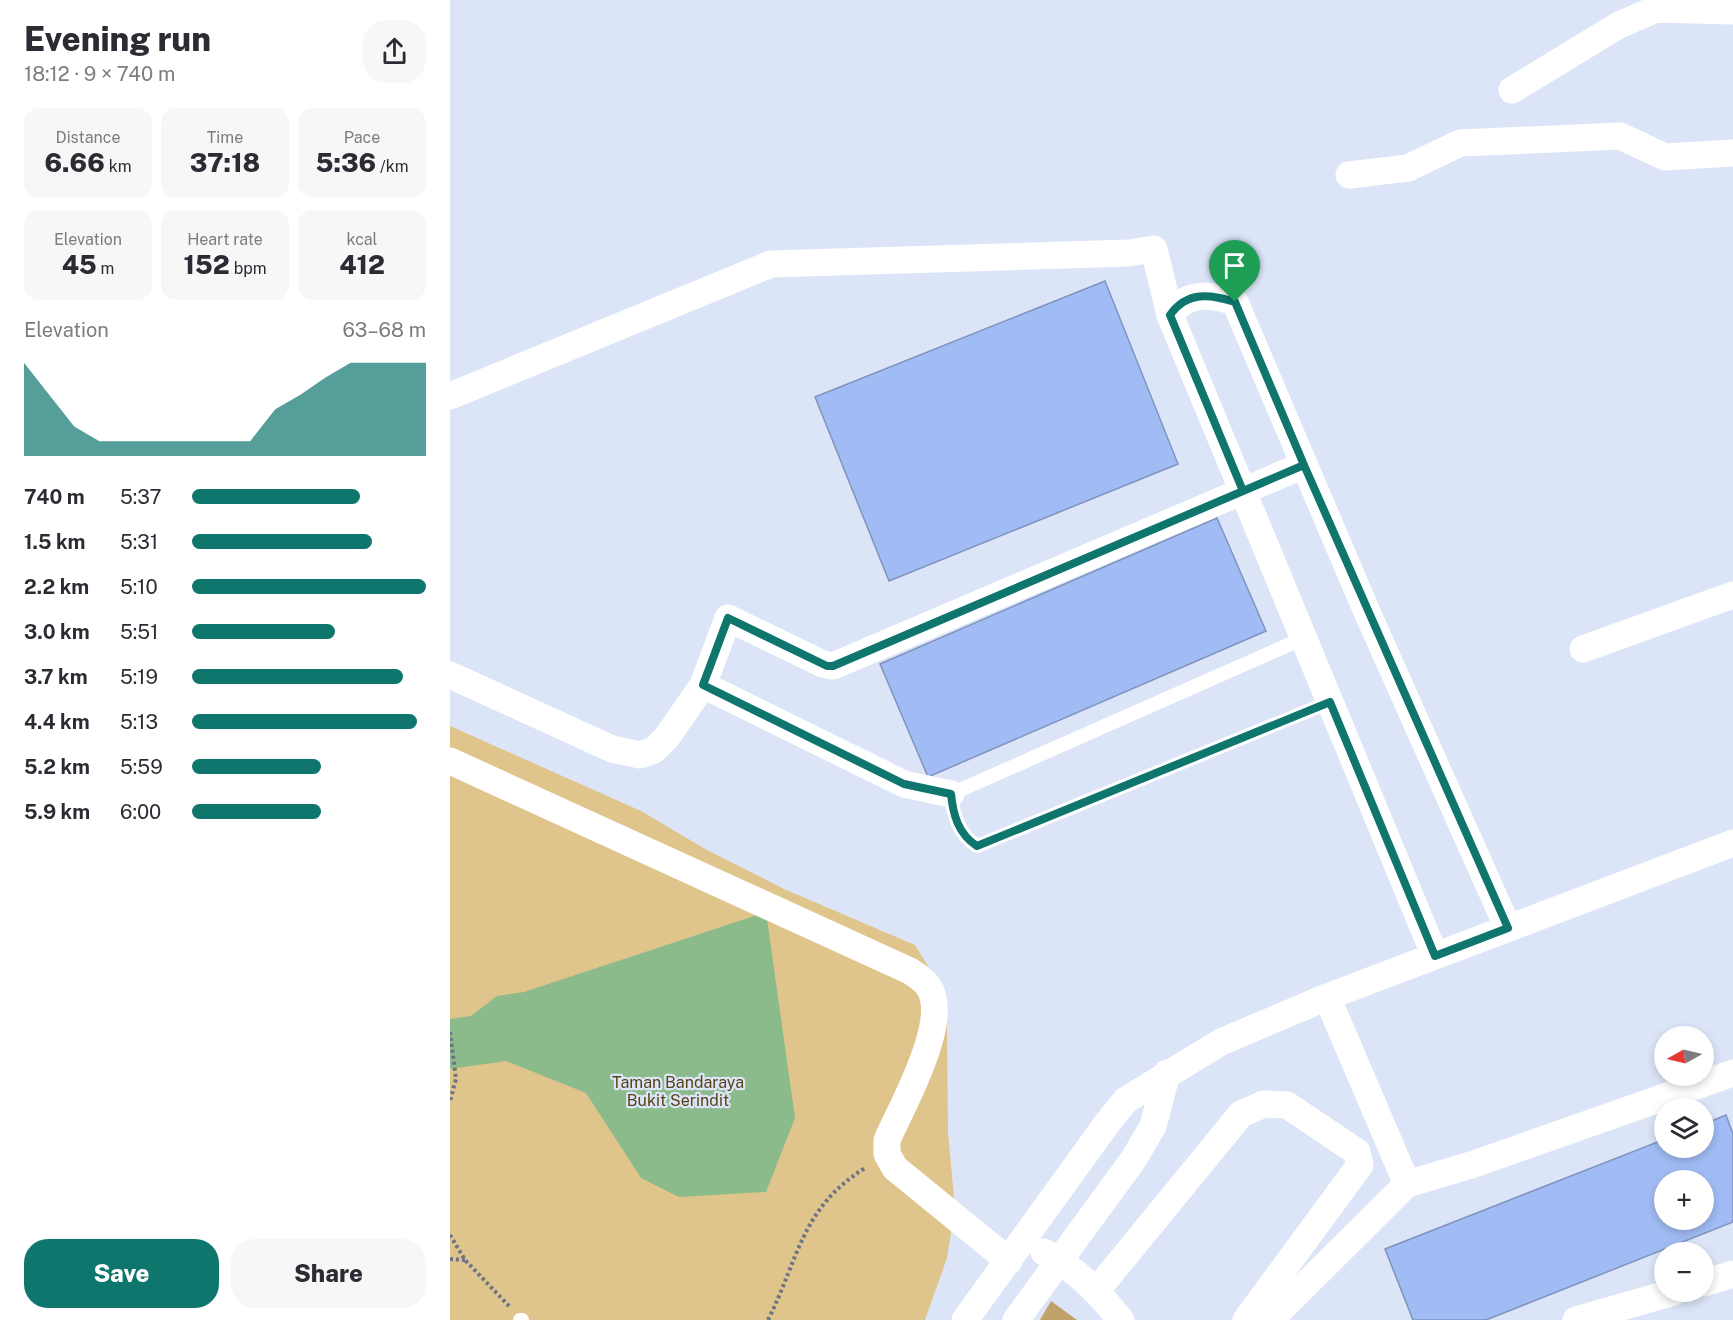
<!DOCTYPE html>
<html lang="en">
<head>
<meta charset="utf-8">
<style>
	:root { --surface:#fff; --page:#f7f7f7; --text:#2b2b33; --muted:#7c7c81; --accent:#0f766e }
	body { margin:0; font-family:"Public Sans",sans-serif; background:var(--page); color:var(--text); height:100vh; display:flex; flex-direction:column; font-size:22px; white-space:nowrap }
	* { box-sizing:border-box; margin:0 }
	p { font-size:20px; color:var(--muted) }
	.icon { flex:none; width:33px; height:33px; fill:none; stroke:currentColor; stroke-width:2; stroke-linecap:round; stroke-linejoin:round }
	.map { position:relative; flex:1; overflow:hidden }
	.side { display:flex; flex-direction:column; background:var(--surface); width:450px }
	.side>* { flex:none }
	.needle { width:39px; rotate:262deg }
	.buttons { position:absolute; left:1204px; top:1026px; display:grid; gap:12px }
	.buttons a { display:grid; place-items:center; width:60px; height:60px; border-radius:50%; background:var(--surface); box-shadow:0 3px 9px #0003; font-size:30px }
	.pin { position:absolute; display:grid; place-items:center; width:51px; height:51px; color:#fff; margin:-62px -26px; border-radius:50% 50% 50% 0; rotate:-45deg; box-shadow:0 0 6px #0007 }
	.pin .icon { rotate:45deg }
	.round { display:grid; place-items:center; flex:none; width:63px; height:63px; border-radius:24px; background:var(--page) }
	.overview { display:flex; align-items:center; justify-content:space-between; height:102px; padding:0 24px }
	h1 { font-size:33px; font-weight:800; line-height:45px }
	.metrics { display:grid; grid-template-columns:repeat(3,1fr); gap:9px; height:102px; padding:6px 24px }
	.metrics div { display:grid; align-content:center; border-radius:15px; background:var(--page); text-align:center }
	.metrics b { font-size:26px; font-weight:800 }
	.metrics small { font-size:16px; font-weight:400 }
	.metrics p { font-size:16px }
	.chart { height:168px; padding:12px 24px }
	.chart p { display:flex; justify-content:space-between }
	.chart svg { width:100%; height:108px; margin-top:6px; fill:var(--accent); opacity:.7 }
	.cta { display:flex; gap:12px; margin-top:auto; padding:12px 24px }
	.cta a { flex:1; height:69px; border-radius:24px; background:var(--accent); color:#fff; font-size:24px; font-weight:800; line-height:69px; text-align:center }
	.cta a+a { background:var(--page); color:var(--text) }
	ul { padding:0 24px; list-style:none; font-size:20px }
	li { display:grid; grid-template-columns:96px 72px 1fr; align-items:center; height:45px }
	li i { height:15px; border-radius:8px; background:var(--accent) }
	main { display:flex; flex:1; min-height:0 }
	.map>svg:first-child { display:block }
</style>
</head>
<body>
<main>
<section class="side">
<div class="overview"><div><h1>Evening run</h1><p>18:12 · 9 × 740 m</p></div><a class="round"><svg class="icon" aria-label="share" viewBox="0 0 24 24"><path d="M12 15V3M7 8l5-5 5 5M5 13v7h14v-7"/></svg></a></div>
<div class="metrics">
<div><p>Distance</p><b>6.66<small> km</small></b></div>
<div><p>Time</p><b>37:18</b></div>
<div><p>Pace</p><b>5:36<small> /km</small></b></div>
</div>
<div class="metrics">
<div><p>Elevation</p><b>45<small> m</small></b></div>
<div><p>Heart rate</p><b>152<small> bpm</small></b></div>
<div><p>kcal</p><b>412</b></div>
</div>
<div class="chart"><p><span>Elevation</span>63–68 m</p>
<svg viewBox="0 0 160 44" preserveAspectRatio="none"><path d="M0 44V6L10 19L20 32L30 38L40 38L50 38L60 38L70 38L80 38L90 38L100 25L110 19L120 12L130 6L140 6L150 6L160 6V44z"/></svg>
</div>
<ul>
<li><b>740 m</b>5:37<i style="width:72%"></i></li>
<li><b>1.5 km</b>5:31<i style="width:77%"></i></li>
<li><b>2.2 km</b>5:10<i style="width:100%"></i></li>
<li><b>3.0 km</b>5:51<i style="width:61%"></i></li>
<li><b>3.7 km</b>5:19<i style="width:90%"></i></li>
<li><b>4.4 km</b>5:13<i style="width:96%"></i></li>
<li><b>5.2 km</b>5:59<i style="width:55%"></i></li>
<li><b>5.9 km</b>6:00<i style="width:55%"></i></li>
</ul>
<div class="cta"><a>Save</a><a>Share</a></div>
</section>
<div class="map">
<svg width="1283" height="1320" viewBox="0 0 1283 1320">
	<rect width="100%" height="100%" fill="#dce5f8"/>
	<!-- green -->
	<path fill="#dfc48c" d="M0 726 191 811 257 850 334 889 465 945 492 989 497 1026 498 1132 505 1208 497 1258 475 1320H0Z"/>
	<!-- forest -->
	<path fill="#bfa267" d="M601 1301 627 1320H590Z"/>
	<!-- water -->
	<path fill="#8bbb8b" d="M316 912 345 1118 316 1192 229 1197 191 1178 136 1093 56 1061 0 1069V1019L21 1016 47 996 74 992Z"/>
	<!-- building -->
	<path fill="#a1bcf4" stroke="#7f93be" stroke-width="1.5" fill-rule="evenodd" d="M655 281 728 464 439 581 365 397Z
		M767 518 816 631 478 777 430 664Z
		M1276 1115 1283 1134V1222L1036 1320H963L935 1249 1215 1139V1148H1254V1124ZM1215 1180H1254V1220H1215Z"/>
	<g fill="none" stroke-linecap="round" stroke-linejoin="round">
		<!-- path -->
		<path stroke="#6c7385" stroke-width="4" stroke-dasharray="3 3" stroke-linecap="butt" d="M0 1032 6 1079 0 1101
			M0 1235 15 1260 59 1306
			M0 1259 15 1260
			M318 1320C349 1258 351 1208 415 1168"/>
		<!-- service -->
		<path stroke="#fff" stroke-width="14" d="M854 638 501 794C503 814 508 834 527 846L880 702
			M70 1320H72"/>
		<!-- minor -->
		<path stroke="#fff" stroke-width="27" d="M1062 90 1169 25 1206 9 1283 11
			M899 175 958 168 1010 143 1170 136 1215 157 1283 153
			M720 315C737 291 760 294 785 302L917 612 1058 928
			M0 396 321 264 679 253 704 249 720 315 985 956
			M1133 649 1283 595
			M0 675 162 749 190 755 204 750 217 737 253 685 278 618 373 664 383 666 854 465
			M253 685 454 784 501 794
			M0 761 460 971C466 975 474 980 478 986 502 1019 452 1106 437 1140V1154L445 1168 559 1261
			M877 997 957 1184
			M594 1252C626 1269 648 1292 671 1320
			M1254 1283 1283 1274
			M647 1290 791 1114 814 1104 837 1105 907 1152 910 1165 796 1320
			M515 1320 658 1122 676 1100 771 1042 877 997 1283 843
			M566 1320 683 1160 703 1126 717 1073
			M820 1320 957 1184 1021 1165 1283 1073
			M1126 1320 1224 1292"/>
	</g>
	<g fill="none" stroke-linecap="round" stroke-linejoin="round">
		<defs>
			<path id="route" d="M785 302 854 465 383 666H377L278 618 253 685 454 784 501 794C503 814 508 834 527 846L880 702 985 956 1058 928 854 465 793 491 720 315C737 291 760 294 785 302"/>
		</defs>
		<!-- route casing -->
		<use href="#route" stroke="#fff" stroke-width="12"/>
		<!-- route -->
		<use href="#route" stroke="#0f766e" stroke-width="8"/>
	</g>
	<g text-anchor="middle" stroke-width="4.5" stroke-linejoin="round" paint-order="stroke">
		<!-- park labels -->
		<g font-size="16" fill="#584314" stroke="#dce5f8">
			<text x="228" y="1088">Taman Bandaraya<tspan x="228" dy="18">Bukit Serindit</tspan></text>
		</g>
	</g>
</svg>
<div class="buttons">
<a><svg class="needle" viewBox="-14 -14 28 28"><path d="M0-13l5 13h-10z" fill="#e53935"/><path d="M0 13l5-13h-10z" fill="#7c7c81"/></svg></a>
<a><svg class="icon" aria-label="layers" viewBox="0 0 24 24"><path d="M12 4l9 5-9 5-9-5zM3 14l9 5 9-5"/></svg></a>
<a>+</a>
<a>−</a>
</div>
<div class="pin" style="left:785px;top:302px;background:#1e9e55"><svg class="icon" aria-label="arrive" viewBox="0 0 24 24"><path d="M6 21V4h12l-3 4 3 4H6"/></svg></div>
</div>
</main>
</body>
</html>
